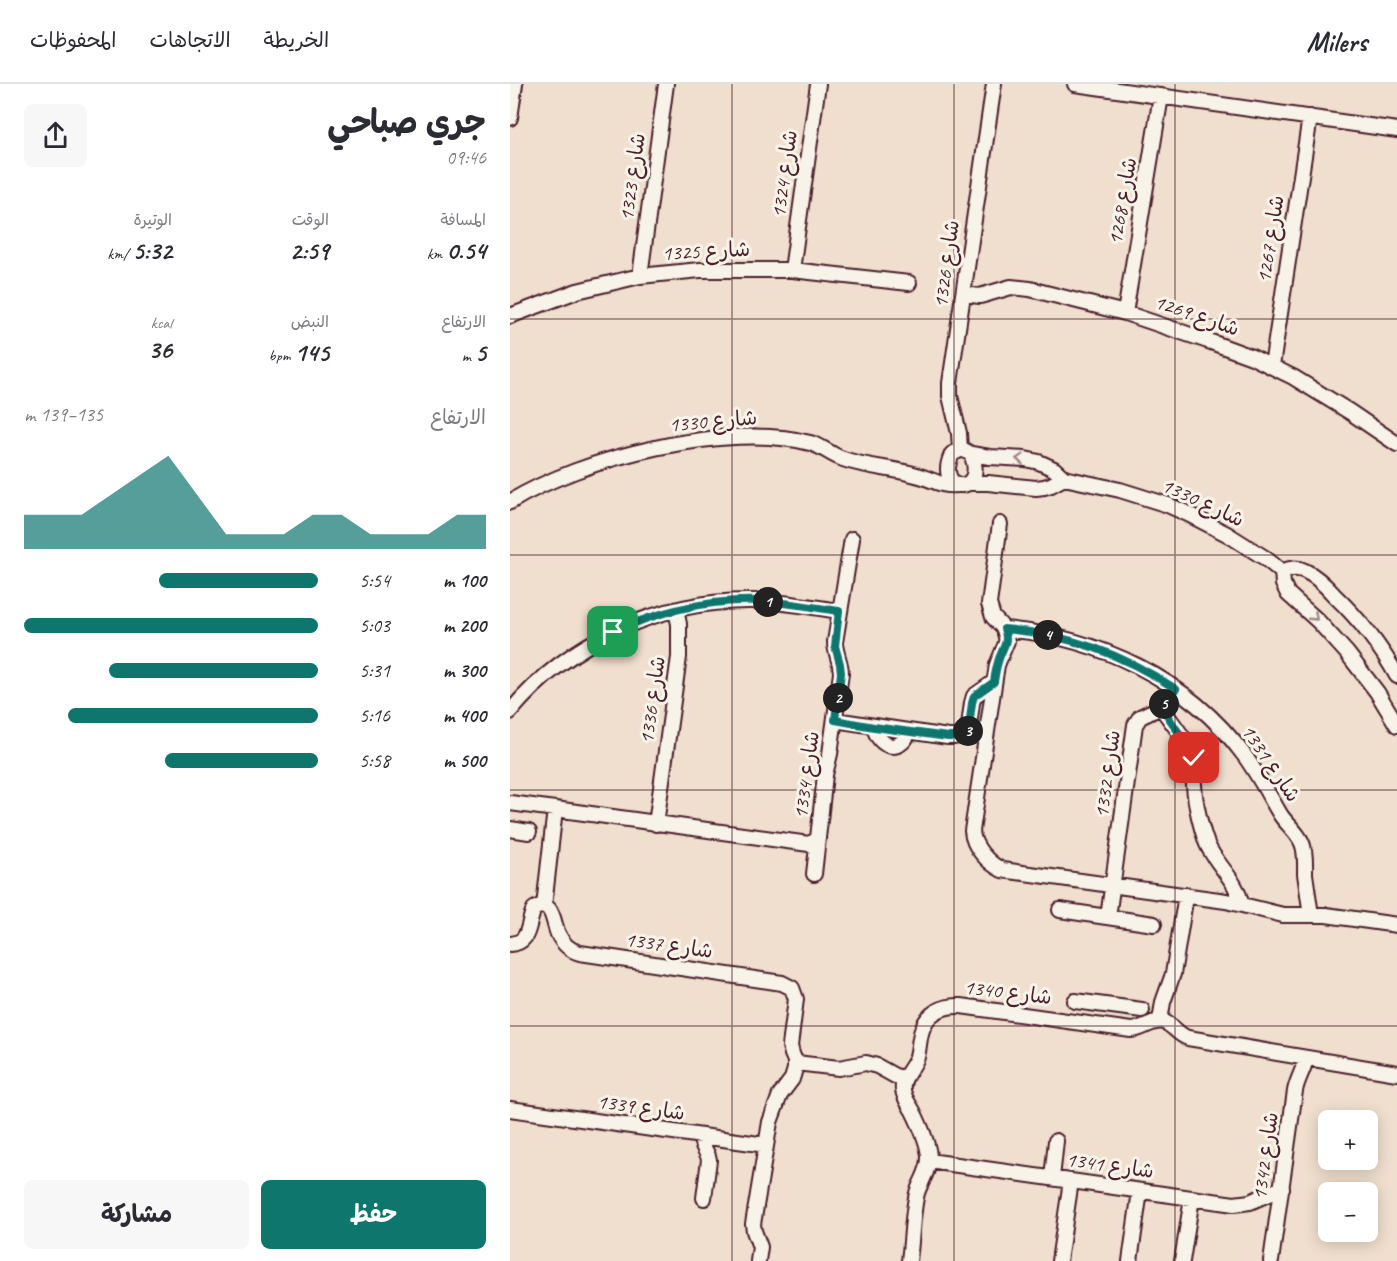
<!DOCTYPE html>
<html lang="ar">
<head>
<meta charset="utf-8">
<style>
	:root { --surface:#fff; --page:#f7f7f7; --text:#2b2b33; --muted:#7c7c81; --line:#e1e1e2; --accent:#0f766e }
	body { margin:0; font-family:Caveat,"Playpen Sans Arabic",sans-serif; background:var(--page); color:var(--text); direction:rtl; height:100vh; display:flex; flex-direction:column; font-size:22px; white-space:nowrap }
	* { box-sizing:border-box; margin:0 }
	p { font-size:20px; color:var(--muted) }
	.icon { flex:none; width:33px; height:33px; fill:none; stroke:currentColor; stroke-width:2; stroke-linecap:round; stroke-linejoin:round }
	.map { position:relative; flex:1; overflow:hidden; direction:ltr }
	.drawer { display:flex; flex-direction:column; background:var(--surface); width:510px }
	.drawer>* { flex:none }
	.controls { position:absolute; left:808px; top:1026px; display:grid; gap:12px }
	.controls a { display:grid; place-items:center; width:60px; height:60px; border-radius:9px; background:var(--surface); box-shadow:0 3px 15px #0003; font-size:30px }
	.pin { position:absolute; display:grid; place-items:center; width:51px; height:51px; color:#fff; margin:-26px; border-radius:12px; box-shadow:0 3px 9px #0006 }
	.km { position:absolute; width:30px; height:30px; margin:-15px; border-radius:50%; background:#222; color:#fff; font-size:16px; line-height:30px; text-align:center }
	.round { display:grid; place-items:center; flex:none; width:63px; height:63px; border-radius:9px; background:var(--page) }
	.head { display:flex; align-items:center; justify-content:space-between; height:102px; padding:0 24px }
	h1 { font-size:33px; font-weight:700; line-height:45px }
	.stats { display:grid; grid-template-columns:repeat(3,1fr); gap:9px; height:102px; padding:6px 24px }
	.stats div { display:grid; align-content:center }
	.stats b { font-size:26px; font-weight:700 }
	.stats small { font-size:16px; font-weight:400 }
	.stats p { font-size:16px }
	.chart { height:168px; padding:12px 24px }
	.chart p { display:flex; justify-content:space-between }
	.chart svg { width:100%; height:108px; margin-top:6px; fill:var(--accent); opacity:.7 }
	.cta { display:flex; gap:12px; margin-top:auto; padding:12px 24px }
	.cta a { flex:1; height:69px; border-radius:9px; background:var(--accent); color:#fff; font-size:24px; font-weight:700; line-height:69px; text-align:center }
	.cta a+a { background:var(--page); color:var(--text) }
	ul { padding:0 24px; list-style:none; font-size:20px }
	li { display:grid; grid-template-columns:96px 72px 1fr; align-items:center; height:45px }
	li i { height:15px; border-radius:8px; background:var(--accent) }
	header { display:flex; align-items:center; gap:36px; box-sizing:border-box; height:84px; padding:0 30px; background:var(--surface); border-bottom:2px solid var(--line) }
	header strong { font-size:28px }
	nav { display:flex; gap:33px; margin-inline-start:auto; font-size:21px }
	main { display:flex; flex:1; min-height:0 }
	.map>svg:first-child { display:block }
</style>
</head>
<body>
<header>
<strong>Milers</strong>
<nav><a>الخريطة</a><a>الاتجاهات</a><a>المحفوظات</a></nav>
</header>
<main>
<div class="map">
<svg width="887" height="1177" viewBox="0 0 887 1177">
	<rect width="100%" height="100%" fill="#f0dfce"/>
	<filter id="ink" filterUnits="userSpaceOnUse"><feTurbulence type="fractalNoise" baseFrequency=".0167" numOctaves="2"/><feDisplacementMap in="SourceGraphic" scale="12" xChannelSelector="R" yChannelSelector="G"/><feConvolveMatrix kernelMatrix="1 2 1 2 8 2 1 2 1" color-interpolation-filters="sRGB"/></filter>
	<g filter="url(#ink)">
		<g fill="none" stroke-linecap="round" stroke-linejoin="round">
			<defs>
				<path id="minor" d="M565 0 887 46
					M0 34 5 0
					M282 186 308 0
					M130 192 156 0
					M453 210 470 212 501 203 520 205 615 229 701 258 742 273 783 293 840 328 887 360
					M615 229 651 12
					M0 232 67 207 130 192 190 186H282L399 199
					M762 282 800 33
					M450 366 449 349 440 312V299L484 0
					M450 366H454L461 370C479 412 423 411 442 370Z
					M461 370 480 373 515 375 529 378 544 385 554 394 610 406 658 421 678 430 717 450 755 474 772 488
					M458 399H478L526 404 534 403 541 401 554 394
					M0 418C71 374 218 337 300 359 312 362 321 371 333 375 359 384 387 384 413 393 427 398 432 402 448 401
					M490 440 479 520 483 533 494 545 497 557 487 581 462 747C463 763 478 779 492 786L716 817 773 831H816L887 841
					M772 488 773 500 778 510 808 537 837 569 867 608 887 641
					M772 488C780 484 787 483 795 487 806 492 816 502 824 511 850 536 870 561 887 592
					M494 545C588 553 677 594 734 671 748 690 758 710 770 730 776 740 787 747 792 759 796 768 795 780 795 790 797 804 799 818 801 831
					M651 623C659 635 680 660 683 673 686 683 683 692 684 701 685 719 691 744 697 760 706 781 728 797 731 820
					M0 628C59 557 149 516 242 517 272 517 300 523 329 527
					M325 636 438 653C452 654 463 647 477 648
					M364 643C369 664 390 670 399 648
					M458 649 462 619 464 612 484 598
					M0 719 45 725 34 822
					M45 725 299 760 308 755
					M146 740 169 573V540L166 526
					M0 745 19 748
					M304 790 315 691 320 670 331 589C331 578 325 569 325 558L342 455
					M550 826 644 840
					M598 833 625 641 630 633 651 623 666 605
					M0 860C21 859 17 840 24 825 43 813 43 839 48 850 53 860 59 866 70 869L272 899 282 904 286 915 280 962 282 970 285 977V985L282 995 270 1011 260 1038 243 1140 244 1147 250 1163 248 1177
					M565 917 632 926
					M650 937 653 918 663 890 676 811
					M286 979 329 984 356 979 367 982 385 992 394 994
					M0 1025 256 1061
					M191 1052C190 1062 198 1067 199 1076L194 1114
					M419 1077 724 1120 740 1118 772 1104
					M542 1094 546 1057
					M399 1177C402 1155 402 1130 407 1109 411 1097 419 1087 419 1074 419 1060 409 1039 403 1027 399 1020 394 1014 393 1006 391 993 403 985 407 973 409 965 409 955 412 946 417 929 433 921 451 922L621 946C633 946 642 935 654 938 663 941 668 951 678 954L887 989
					M549 1177 561 1097
					M620 1177 630 1107
					M672 1177 682 1114
					M761 1177 785 1007C787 995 794 986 796 974"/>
			</defs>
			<!-- minor casing -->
			<use href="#minor" stroke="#4a1f2b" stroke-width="18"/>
			<!-- minor -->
			<use href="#minor" stroke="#f7f3e8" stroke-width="14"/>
		</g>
		<!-- one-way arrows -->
		<defs><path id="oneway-chevron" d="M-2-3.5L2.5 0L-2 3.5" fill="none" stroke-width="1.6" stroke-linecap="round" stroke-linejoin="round" transform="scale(1.5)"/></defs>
		<g stroke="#a0898a">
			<use href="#oneway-chevron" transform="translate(510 375) rotate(-176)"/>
			<use href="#oneway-chevron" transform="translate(804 533) rotate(43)"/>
		</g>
	</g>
	<g fill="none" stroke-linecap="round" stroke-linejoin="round" filter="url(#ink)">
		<defs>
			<path id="route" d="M103 548C154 525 209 513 265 518 286 520 308 524 329 527L325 562 330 580 331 589 325 636 364 643 438 653H448L458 650 462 619 464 612 484 598C485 591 486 584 488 578 491 565 500 559 494 545 559 550 612 570 666 605L651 622 681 667 684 674"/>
		</defs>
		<!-- route casing -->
		<use href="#route" stroke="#fff" stroke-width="12"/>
		<!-- route -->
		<use href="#route" stroke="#0f766e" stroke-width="8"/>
	</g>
	<!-- grid -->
	<path fill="none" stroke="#4a1f2b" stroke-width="1.5" stroke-opacity="0.55" d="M222 0V1177M444 0V1177M665 0V1177M0 235H887M0 471H887M0 706H887M0 942H887"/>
	<g text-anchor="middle" stroke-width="6" stroke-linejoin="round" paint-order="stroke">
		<!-- street labels -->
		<g font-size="21" fill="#4a1f2b" stroke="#f7f3e8">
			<text transform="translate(274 90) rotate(-82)" y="7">شارع 1324</text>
			<text transform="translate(122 93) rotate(-82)" y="7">شارع 1323</text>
			<text transform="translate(612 117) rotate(-80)" y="7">شارع 1268</text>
			<text transform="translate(760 155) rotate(-81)" y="7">شارع 1267</text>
			<text transform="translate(196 167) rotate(-3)" y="7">شارع 1325</text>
			<text transform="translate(436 180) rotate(-82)" y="7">شارع 1326</text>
			<text transform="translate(687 231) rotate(19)" y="7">شارع 1269</text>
			<text transform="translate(203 337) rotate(-5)" y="7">شارع 1330</text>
			<text transform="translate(693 418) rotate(25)" y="7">شارع 1330</text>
			<text transform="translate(142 616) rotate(-82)" y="7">شارع 1336</text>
			<text transform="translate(761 679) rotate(56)" y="7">شارع 1331</text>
			<text transform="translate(597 690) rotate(-82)" y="7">شارع 1332</text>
			<text transform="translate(296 691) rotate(-82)" y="7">شارع 1334</text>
			<text transform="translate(159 861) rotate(8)" y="7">شارع 1337</text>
			<text transform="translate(498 908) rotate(7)" y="7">شارع 1340</text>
			<text transform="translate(131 1023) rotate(8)" y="7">شارع 1339</text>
			<text transform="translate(755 1072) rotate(-82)" y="7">شارع 1342</text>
			<text transform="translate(600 1081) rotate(8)" y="7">شارع 1341</text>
		</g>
	</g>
</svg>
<div class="controls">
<a>+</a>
<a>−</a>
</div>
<div class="pin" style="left:103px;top:548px;background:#1e9e55"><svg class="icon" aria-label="arrive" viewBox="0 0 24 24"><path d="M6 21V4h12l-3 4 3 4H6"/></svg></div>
<div class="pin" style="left:684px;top:674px;background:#d93025"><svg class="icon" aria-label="check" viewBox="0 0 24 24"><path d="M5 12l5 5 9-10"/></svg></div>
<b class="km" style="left:258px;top:518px">1</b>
<b class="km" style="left:328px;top:614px">2</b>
<b class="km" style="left:458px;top:647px">3</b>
<b class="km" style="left:538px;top:551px">4</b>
<b class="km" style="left:654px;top:620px">5</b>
</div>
<section class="drawer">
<div class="head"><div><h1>جري صباحي</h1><p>09:46</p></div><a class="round"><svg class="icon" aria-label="share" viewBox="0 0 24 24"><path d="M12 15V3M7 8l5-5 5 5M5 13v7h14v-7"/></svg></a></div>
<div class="stats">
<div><p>المسافة</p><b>0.54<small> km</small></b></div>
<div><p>الوقت</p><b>2:59</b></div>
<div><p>الوتيرة</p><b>5:32<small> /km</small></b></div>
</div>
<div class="stats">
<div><p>الارتفاع</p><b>5<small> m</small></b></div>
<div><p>النبض</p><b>145<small> bpm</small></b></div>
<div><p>kcal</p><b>36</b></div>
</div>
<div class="chart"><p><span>الارتفاع</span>135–139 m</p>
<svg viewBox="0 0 160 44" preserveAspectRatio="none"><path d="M0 44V30L10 30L20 30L30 22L40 14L50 6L60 22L70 38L80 38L90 38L100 30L110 30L120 38L130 38L140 38L150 30L160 30V44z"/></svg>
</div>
<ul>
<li><b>100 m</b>5:54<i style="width:54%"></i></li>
<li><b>200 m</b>5:03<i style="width:100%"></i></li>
<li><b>300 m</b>5:31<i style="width:71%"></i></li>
<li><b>400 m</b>5:16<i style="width:85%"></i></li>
<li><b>500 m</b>5:58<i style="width:52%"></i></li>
</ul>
<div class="cta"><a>حفظ</a><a>مشاركة</a></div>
</section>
</main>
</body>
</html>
